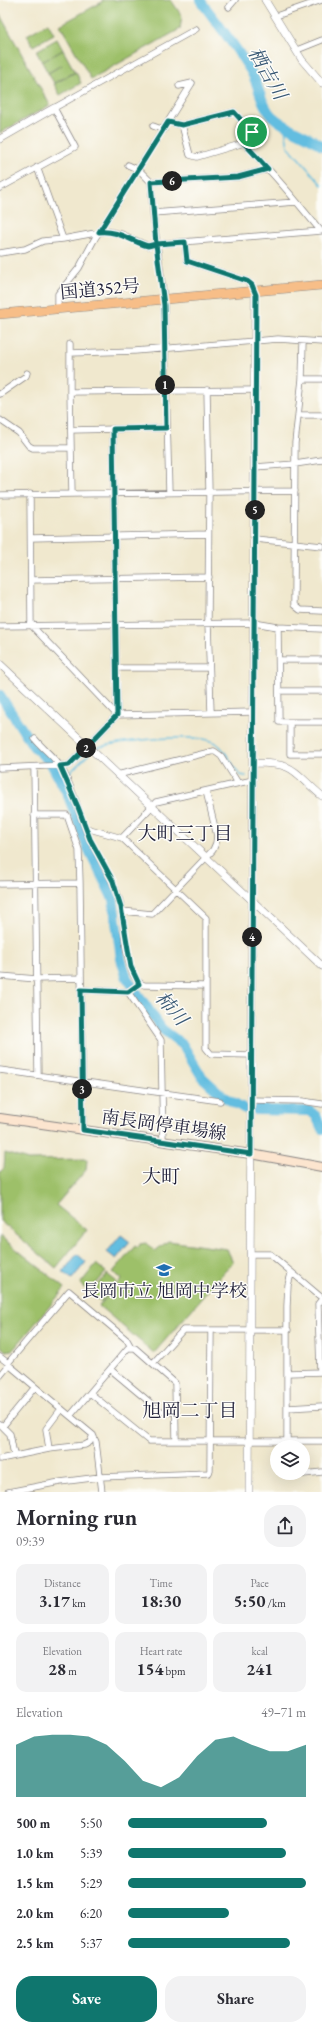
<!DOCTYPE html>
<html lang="en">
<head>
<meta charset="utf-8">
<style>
	:root { --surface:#fff; --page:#f2f2f3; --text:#2b2b33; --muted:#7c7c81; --accent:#0f766e }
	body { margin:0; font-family:"EB Garamond","Noto Serif JP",serif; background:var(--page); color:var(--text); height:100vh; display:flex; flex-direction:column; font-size:15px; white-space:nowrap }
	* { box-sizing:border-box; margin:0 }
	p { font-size:13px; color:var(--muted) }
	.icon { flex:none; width:22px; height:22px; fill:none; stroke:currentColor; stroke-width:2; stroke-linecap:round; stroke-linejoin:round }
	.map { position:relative; height:1492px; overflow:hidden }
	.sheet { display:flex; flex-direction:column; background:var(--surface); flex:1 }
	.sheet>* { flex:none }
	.fabs { position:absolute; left:270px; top:1440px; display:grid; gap:8px }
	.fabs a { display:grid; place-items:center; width:40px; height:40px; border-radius:50%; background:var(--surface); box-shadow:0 4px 16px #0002; font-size:20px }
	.pin { position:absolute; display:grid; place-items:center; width:34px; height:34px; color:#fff; margin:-17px; border:2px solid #fff; border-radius:50%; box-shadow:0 1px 4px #0007 }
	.km { position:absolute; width:20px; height:20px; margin:-10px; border-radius:50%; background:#222; color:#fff; font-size:11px; line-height:20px; text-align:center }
	.round { display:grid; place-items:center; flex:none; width:42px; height:42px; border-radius:16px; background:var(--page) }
	.summary { display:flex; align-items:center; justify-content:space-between; height:68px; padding:0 16px }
	h1 { font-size:22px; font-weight:700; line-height:30px }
	.figures { display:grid; grid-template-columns:repeat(3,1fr); gap:6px; height:68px; padding:4px 16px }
	.figures div { display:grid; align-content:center; border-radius:10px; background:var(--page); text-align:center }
	.figures b { font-size:17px; font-weight:700 }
	.figures small { font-size:11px; font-weight:400 }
	.figures p { font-size:11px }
	.chart { height:112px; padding:8px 16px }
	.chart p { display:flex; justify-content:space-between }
	.chart svg { width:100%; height:72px; margin-top:4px; fill:var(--accent); opacity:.7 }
	.cta { display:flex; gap:8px; margin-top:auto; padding:8px 16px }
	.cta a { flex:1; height:46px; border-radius:16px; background:var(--accent); color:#fff; font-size:16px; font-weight:700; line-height:46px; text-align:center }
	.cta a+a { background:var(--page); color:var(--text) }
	ul { padding:0 16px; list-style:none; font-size:13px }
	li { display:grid; grid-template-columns:64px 48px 1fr; align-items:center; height:30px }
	li i { height:10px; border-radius:5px; background:var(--accent) }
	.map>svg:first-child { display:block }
</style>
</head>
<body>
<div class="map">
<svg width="322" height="1492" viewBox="0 0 322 1492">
	<rect width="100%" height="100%" fill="#fdfcf7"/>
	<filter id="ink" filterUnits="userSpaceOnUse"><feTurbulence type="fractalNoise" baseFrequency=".025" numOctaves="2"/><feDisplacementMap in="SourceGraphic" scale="8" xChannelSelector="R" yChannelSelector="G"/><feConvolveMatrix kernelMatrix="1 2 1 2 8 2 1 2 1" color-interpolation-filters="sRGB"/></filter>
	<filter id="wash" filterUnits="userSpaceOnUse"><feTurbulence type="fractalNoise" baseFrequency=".012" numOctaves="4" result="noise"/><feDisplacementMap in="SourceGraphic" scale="16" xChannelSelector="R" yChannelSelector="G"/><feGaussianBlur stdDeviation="0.9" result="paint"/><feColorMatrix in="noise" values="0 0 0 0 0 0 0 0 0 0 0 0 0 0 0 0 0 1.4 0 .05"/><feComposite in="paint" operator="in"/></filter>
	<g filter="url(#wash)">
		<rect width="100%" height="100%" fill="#f0e8ce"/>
		<!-- green -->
		<path fill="#9dc069" stroke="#607152" d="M102 0H171L182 16 180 29 91 79 60 25 102 2Z
			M0 15 50 105 0 133Z
			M48 23 54 34 33 46 27 35Z
			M57 39 63 50 42 62 36 51Z
			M63 50 75 72 54 83 48 73 62 65 48 73 42 62Z
			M76 72 81 83 60 95 54 84Z
			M5 1153 28 1160 87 1159 86 1170 56 1205 87 1230 56 1268 0 1221V1172L4 1168Z
			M0 1236 65 1288 13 1350 6 1351 0 1346Z
			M168 1241 227 1249 233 1262 154 1353 99 1306 122 1279 113 1272 135 1246 138 1248 140 1244 146 1243 155 1251Z
			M96 1264 106 1272 89 1292 80 1284Z
			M107 1274 117 1282 101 1302 91 1294Z"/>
		<!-- water -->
		<path fill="#62bde0" stroke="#42708e" d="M121 1235 130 1242 116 1259 107 1252Z
			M77 1254 86 1262 72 1279 63 1272Z"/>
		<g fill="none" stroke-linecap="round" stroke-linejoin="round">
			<!-- stream -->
			<path stroke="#62bde0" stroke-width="1.5" d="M284 124 288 146 322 185
				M97 748C119 741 196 732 216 743 228 751 231 765 240 775L246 776
				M67 775 89 754
				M61 779 62 778"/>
			<!-- river -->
			<path stroke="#62bde0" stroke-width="10" d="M200 0C217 23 235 45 250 70 259 84 260 104 272 116 287 130 307 134 322 146
				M0 695 33 746 50 762 67 793 87 846 113 899 121 959 127 978 162 1029 183 1045 202 1077 224 1097 245 1109
				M256 1110 310 1111 316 1116 322 1129"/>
		</g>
	</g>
	<g filter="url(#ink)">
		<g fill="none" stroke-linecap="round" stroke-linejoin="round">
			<defs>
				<path id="minor" d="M229 7 235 0
					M276 16 322 0
					M297 50 322 40
					M179 86 192 83
					M168 122 182 125 190 155 197 157 244 143 268 169
					M182 125 234 112 252 132 251 140 244 143
					M153 126 164 130
					M128 165 139 170 151 182 153 213 164 299 169 492
					M37 167 63 239
					M0 188 75 147 54 108 196 29
					M153 213 296 202
					M185 242 187 261 247 281 255 290
					M0 253 25 249 43 241 63 239 106 231 121 234 148 246 156 244 321 231C303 210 287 189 268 169L238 177 151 182
					M58 309V294L79 268 94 240 192 83
					M303 342 302 379 295 443 294 599V605L300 610 322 611
					M70 344V392
					M70 353 135 351 278 339 322 342
					M302 379H322
					M207 390 209 492 208 623 211 712
					M0 394 26 376 27 373
					M298 415H322
					M0 420 19 433 29 446 33 448H71
					M71 430 166 428
					M255 467 295 464 322 460
					M30 494 31 625 117 715 253 712
					M72 494 70 392 256 390
					M0 495 295 491
					M31 538 208 534
					M255 539 322 546
					M31 580 209 577
					M0 626 254 623 278 627 322 629
					M278 627 279 722H290V754H322
					M279 660H322
					M118 668H209
					M279 691H322
					M290 722H322
					M35 739C43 749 53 756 60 766 74 788 79 816 90 840 101 862 115 881 121 906 125 924 124 979 144 985L206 986
					M34 767 38 1075
					M0 768 69 765 117 715 113 429
					M117 775 214 751 221 756 238 783
					M34 815H67L79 850 80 883
					M86 828 122 838 206 918V1048L211 1054 251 1055
					M122 838 156 802 253 780
					M0 884 80 883 83 1130
					M122 911 152 914 213 850 216 843 217 836 206 791
					M0 976 37 979 80 978
					M81 990 128 992 139 984
					M128 992 161 1040 163 1142
					M0 1070 220 1101
					M251 1100 302 1101 322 1104
					M250 1254H270L322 1298
					M0 1357 8 1363 69 1291 127 1340 131 1347
					M153 1363 183 1330H288
					M110 1369 159 1410 164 1412H176
					M320 1372 318 1304 322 1299
					M288 1373 322 1372
					M0 1376 9 1365 70 1416
					M90 1393 149 1441H322
					M288 1408 322 1406
					M0 1424 10 1434 14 1455
					M3 1426 35 1387
					M287 1447V1306L288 1285 291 1274
					M49 1449 46 1429 61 1409
					M0 1459 49 1449 85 1445 90 1442 93 1435
					M289 1473 295 1475 322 1472
					M8 1492 60 1482 100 1477 209 1473 210 1470 211 1330
					M102 1492 96 1442 93 1435 70 1416 128 1348H135L175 1383 176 1440"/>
				<path id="tertiary" d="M265 0 302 60 322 83
					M0 139 54 108
					M0 664 322 966
					M254 763C297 763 292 771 322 796
					M249 1492 255 290"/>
				<path id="secondary" d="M0 1118 251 1154 322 1167"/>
				<path id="trunk" d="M0 314 322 285"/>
			</defs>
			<!-- minor casing -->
			<use href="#minor" stroke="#898584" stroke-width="7"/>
			<!-- tertiary casing -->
			<use href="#tertiary" stroke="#898584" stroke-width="8"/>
			<!-- secondary casing -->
			<use href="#secondary" stroke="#898584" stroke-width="10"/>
			<!-- trunk casing -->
			<use href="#trunk" stroke="#898584" stroke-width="10"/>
			<!-- minor -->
			<use href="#minor" stroke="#fff" stroke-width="5.5"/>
			<!-- tertiary -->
			<use href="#tertiary" stroke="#fff" stroke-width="7"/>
			<!-- secondary -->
			<use href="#secondary" stroke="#fce5cf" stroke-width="8"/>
			<!-- trunk -->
			<use href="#trunk" stroke="#f7be88" stroke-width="9"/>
		</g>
	</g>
	<g fill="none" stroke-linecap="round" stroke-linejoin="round" filter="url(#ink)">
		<defs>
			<path id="route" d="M252 132 234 112 182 125 168 122 99 232C119 230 130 241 148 246L156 244 164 305 166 428 113 429 117 715 69 765 60 766 78 807 90 839 113 881 121 907 131 967 139 984 128 992 81 990 83 1130 251 1154 256 295 252 285 247 281 187 261 185 242 156 244 151 182 238 177 268 169 244 143 251 140 252 132"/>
		</defs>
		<!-- route casing -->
		<use href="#route" stroke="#fff" stroke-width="8"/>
		<!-- route -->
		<use href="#route" stroke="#0f766e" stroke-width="5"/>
	</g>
	<!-- icons -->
	<defs>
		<symbol id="school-bare" viewBox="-9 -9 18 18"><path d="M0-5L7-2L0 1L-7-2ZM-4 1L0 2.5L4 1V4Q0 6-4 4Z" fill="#1f6fb2" stroke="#fdfcf7" stroke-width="2.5" paint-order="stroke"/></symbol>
	</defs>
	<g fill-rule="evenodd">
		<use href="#school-bare" x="153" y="1259" width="22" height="22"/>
	</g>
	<g text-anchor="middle" stroke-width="3" stroke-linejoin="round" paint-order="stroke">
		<!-- street labels -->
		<g font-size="18" fill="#22223b" stroke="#fdfcf7">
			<text transform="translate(100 289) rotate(-5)" y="6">国道352号</text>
			<text transform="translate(164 1125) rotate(8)" y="6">南長岡停車場線</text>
		</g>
		<!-- poi labels -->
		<g font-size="18" fill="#22223b" stroke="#fdfcf7">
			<text x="164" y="1297">長岡市立 旭岡中学校</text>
		</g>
		<!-- water labels -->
		<g font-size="19" font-style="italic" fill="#385875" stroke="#fdfcf7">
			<text transform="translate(268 73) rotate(60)" y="7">栖吉川</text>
			<text transform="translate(172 1008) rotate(49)" y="7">柿川</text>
		</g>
		<!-- neighbourhood labels -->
		<g font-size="19" fill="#22223b" stroke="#fdfcf7">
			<text x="185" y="840">大町三丁目</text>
			<text x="161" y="1183">大町</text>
			<text x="190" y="1417">旭岡二丁目</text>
		</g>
	</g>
</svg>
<div class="fabs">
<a><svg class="icon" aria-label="layers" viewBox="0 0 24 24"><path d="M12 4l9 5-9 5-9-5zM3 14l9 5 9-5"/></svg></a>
</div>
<div class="pin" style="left:252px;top:132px;background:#1e9e55"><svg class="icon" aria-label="arrive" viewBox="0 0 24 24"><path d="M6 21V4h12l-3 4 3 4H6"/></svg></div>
<b class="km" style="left:165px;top:385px">1</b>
<b class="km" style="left:86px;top:748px">2</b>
<b class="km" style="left:82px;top:1089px">3</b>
<b class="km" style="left:252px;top:937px">4</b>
<b class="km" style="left:255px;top:510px">5</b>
<b class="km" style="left:172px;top:181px">6</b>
</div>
<section class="sheet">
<div class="summary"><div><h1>Morning run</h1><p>09:39</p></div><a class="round"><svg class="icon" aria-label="share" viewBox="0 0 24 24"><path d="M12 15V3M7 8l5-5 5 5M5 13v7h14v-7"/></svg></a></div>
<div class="figures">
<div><p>Distance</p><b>3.17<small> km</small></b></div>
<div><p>Time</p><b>18:30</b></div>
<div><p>Pace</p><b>5:50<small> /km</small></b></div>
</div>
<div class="figures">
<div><p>Elevation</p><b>28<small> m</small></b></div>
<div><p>Heart rate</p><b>154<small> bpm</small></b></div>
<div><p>kcal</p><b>241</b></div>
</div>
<div class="chart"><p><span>Elevation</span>49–71 m</p>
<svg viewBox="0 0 160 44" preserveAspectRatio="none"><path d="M0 44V12L10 7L20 6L30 6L40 7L50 12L60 22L70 34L80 38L90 32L100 19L110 9L120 7L130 12L140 16L150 16L160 12V44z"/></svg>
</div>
<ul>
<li><b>500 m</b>5:50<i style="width:78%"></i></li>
<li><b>1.0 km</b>5:39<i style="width:89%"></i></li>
<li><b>1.5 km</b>5:29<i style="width:100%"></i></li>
<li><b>2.0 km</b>6:20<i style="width:57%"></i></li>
<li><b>2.5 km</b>5:37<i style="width:91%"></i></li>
</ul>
<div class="cta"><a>Save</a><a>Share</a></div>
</section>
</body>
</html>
